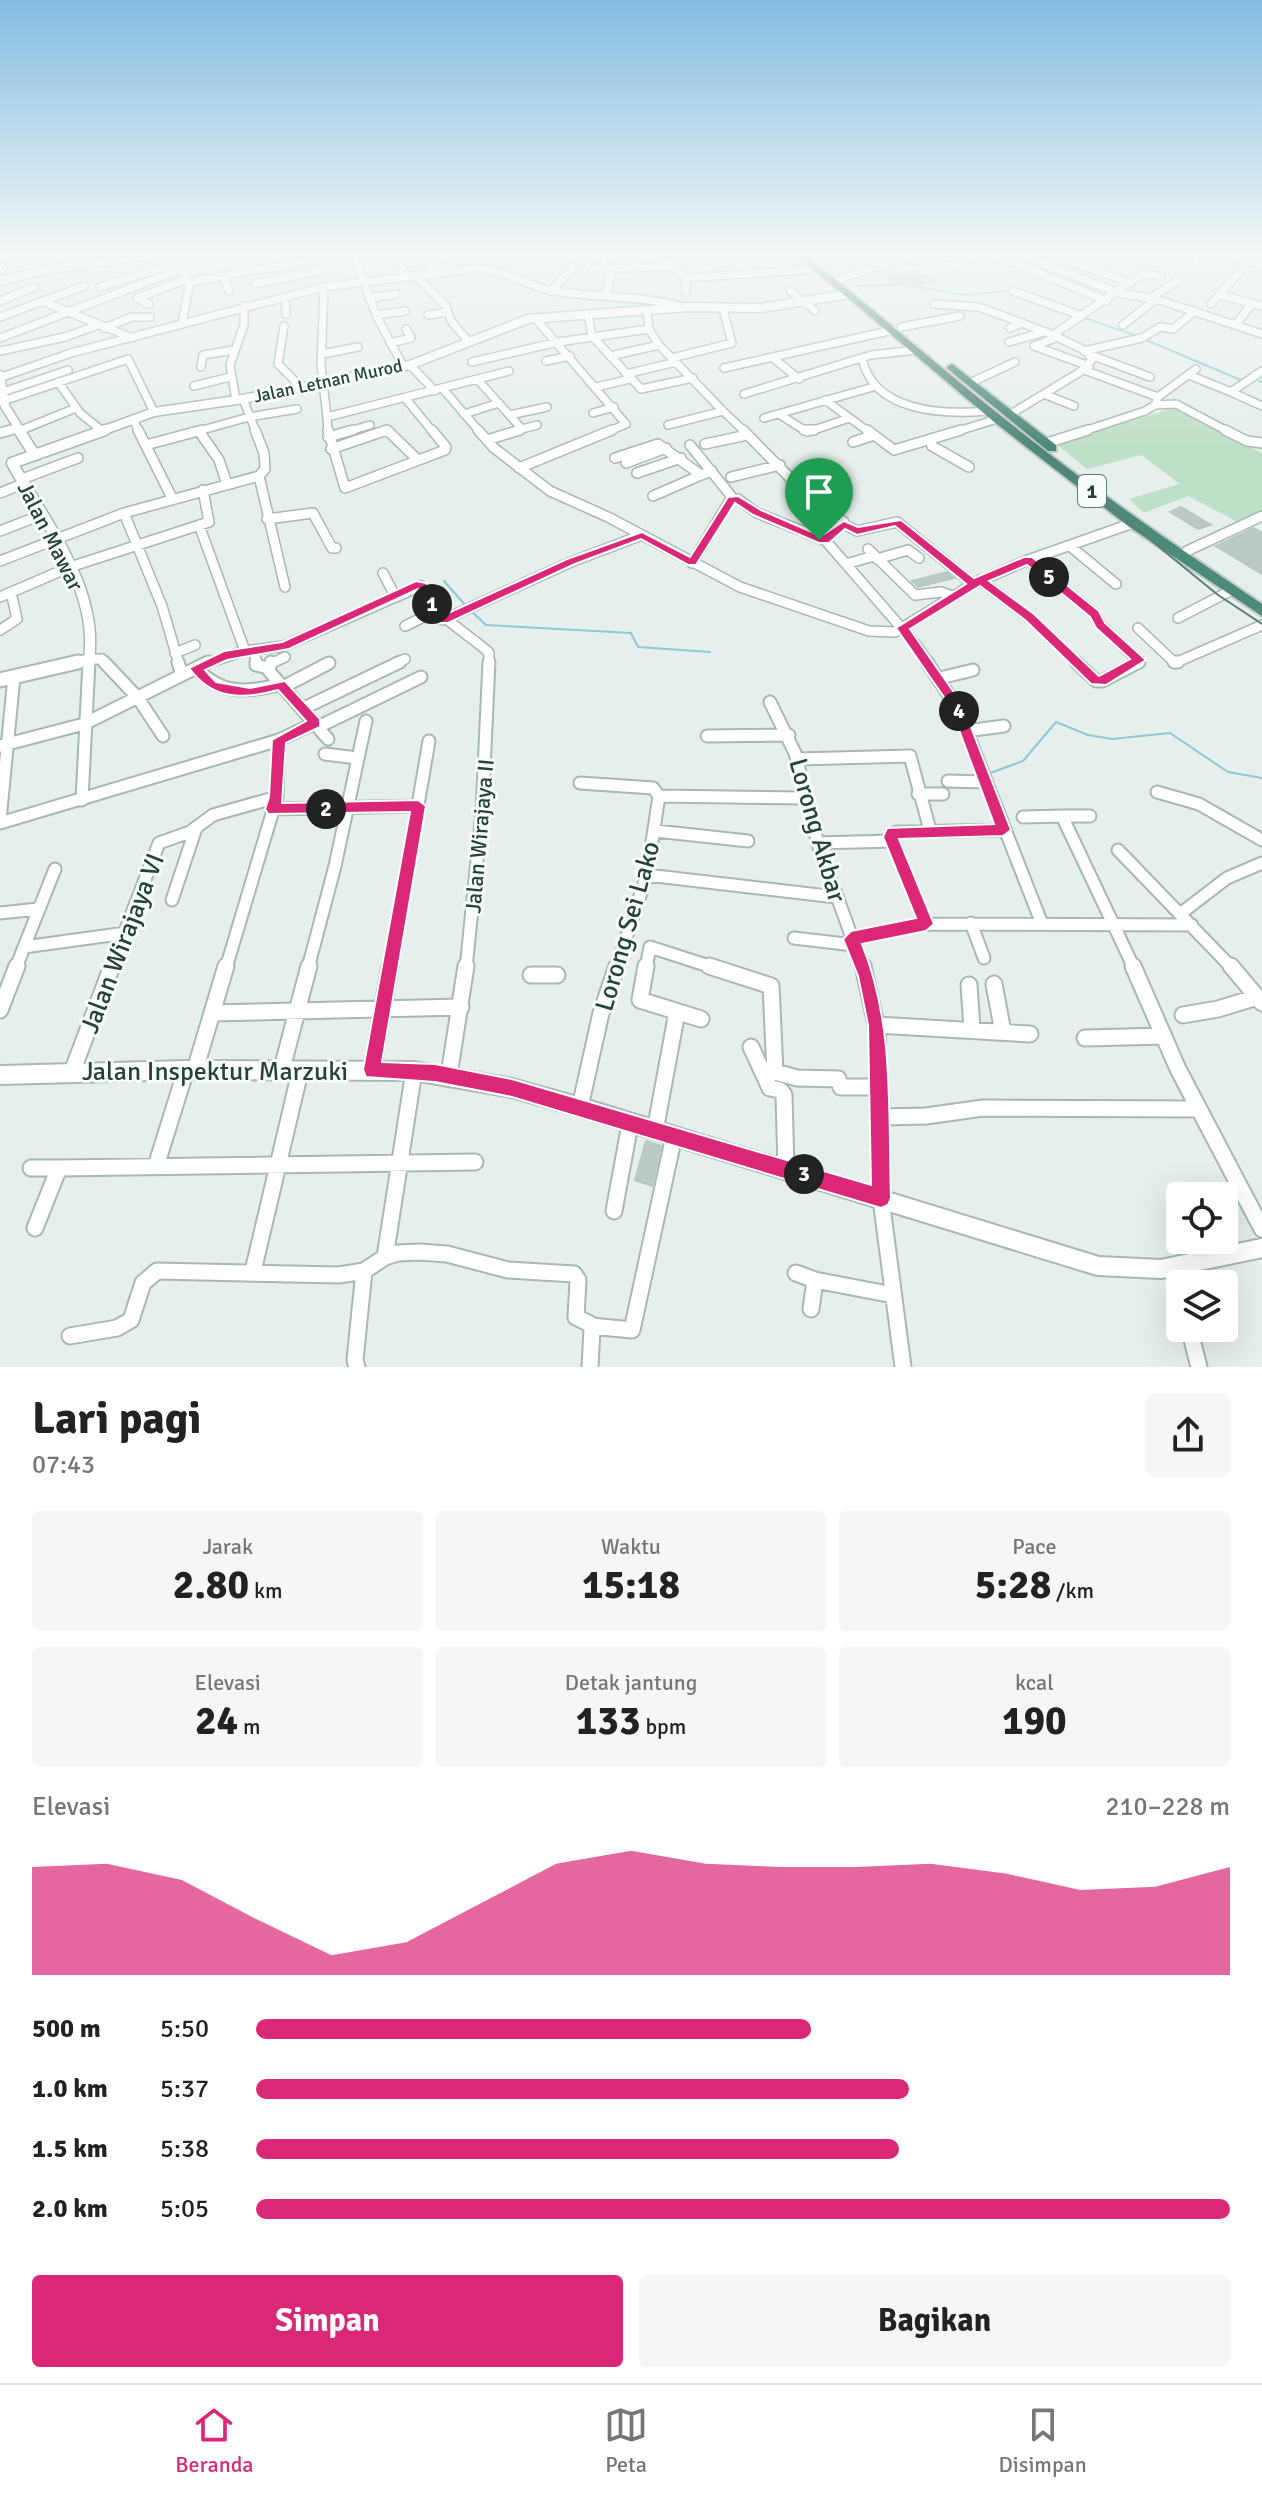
<!DOCTYPE html>
<html lang="id">
<head>
<meta charset="utf-8">
<style>
	:root { --surface:#fff; --page:#f6f6f6; --text:#222; --muted:#767676; --line:#e0e0e0; --accent:#db2777 }
	body { margin:0; font-family:Signika,sans-serif; background:var(--page); color:var(--text); height:100vh; display:flex; flex-direction:column; font-size:30px; white-space:nowrap }
	* { box-sizing:border-box; margin:0 }
	p { font-size:26px; color:var(--muted) }
	.icon { flex:none; width:44px; height:44px; fill:none; stroke:currentColor; stroke-width:2; stroke-linecap:round; stroke-linejoin:round }
	.map { position:relative; height:1367px; overflow:hidden }
	.side { display:flex; flex-direction:column; background:var(--surface); flex:1 }
	.side>* { flex:none }
	.buttons { position:absolute; left:1166px; top:1182px; display:grid; gap:16px }
	.buttons a { display:grid; place-items:center; width:72px; height:72px; border-radius:8px; background:var(--surface); box-shadow:0 8px 32px #0002; font-size:40px }
	.pin { position:absolute; display:grid; place-items:center; width:68px; height:68px; color:#fff; margin:-82px -34px; border-radius:50% 50% 50% 0; rotate:-45deg; box-shadow:0 0 8px #0007 }
	.pin .icon { rotate:45deg }
	.km { position:absolute; width:40px; height:40px; margin:-20px; border-radius:50%; background:#222; color:#fff; font-size:22px; line-height:40px; text-align:center }
	.round { display:grid; place-items:center; flex:none; width:84px; height:84px; border-radius:8px; background:var(--page) }
	.summary { display:flex; align-items:center; justify-content:space-between; height:136px; padding:0 32px }
	h1 { font-size:44px; font-weight:800; line-height:60px }
	.figures { display:grid; grid-template-columns:repeat(3,1fr); gap:12px; height:136px; padding:8px 32px }
	.figures div { display:grid; align-content:center; border-radius:8px; background:var(--page); text-align:center }
	.figures b { font-size:40px; font-weight:800 }
	.figures small { font-size:22px; font-weight:400 }
	.figures p { font-size:22px }
	.chart { height:224px; padding:16px 32px }
	.chart p { display:flex; justify-content:space-between }
	.chart svg { width:100%; height:144px; margin-top:8px; fill:var(--accent); opacity:.7 }
	.button { display:flex; gap:16px; margin-top:auto; padding:16px 32px }
	.button a { flex:1; height:92px; border-radius:8px; background:var(--accent); color:#fff; font-size:32px; font-weight:800; line-height:92px; text-align:center }
	.button a+a { background:var(--page); color:var(--text) }
	ul { padding:0 32px; list-style:none; font-size:26px }
	li { display:grid; grid-template-columns:128px 96px 1fr; align-items:center; height:60px }
	li i { height:20px; border-radius:10px; background:var(--accent) }
	.tabs { display:flex; justify-content:space-around; align-items:center; height:112px; border-top:2px solid var(--line); background:var(--surface); font-size:22px; color:var(--muted) }
	.tabs a { display:grid; justify-items:center; gap:4px }
	.tabs .on { color:var(--accent) }
	.map>svg:first-child { display:block }
</style>
</head>
<body>
<div class="map">
<svg width="1262" height="1367" viewBox="0 0 1262 1367">
	<rect width="100%" height="100%" fill="#e6efeb"/>
	<!-- green -->
	<path fill="#bfe0c8" d="M1174 408 1262 453V512L1236 521 1188 496 1144 513 1129 499 1180 484 1141 455 1087 469 1055 443Z"/>
	<g fill="none" stroke-linecap="round" stroke-linejoin="round">
		<!-- stream -->
		<path stroke="#8ec9d4" stroke-width="2" d="M857 286 895 285
			M913 286 965 295 1009 291
			M1085 318 1137 336
			M1146 340 1241 380
			M1259 381 1262 382
			M444 581 466 606
			M470 610 486 625 631 633 638 647 710 652
			M990 773 1023 761 1056 722 1088 735 1112 739 1170 733 1228 772 1262 778"/>
	</g>
	<!-- building -->
	<path fill="#bbcac4" stroke="#b8c9c2" stroke-width="2" d="M916 271 934 280 915 286 893 285 886 275Z
		M1181 507 1211 525 1198 529 1170 512Z
		M1254 528 1262 533V574L1216 546Z
		M947 572 954 578 918 587 912 581Z
		M646 1141 661 1146 652 1186 635 1180Z"/>
	<g fill="none" stroke-linecap="round" stroke-linejoin="round">
		<defs>
			<path id="minor-far3" d="M354 254 376 315 403 366
				M391 254 409 278
				M421 254 434 275
				M567 254H586
				M587 254 592 269 673 266
				M600 254 603 263
				M648 254 671 265 686 278V292
				M1049 254 1131 283
				M1231 254 1262 266
				M1254 255 1262 258
				M998 256 1107 301
				M943 258 963 254
				M425 260 443 257
				M734 261 748 274
				M1197 261 1215 254
				M1039 262 1118 293 1156 299 1262 334
				M76 265 92 254
				M671 265 678 260 672 254
				M0 266 3 268 0 270
				M964 271 1002 255
				M224 277 229 291
				M418 278 446 306 451 321 469 342
				M686 278 817 269
				M840 279 916 254
				M190 282 319 259
				M255 284 324 270
				M100 287 177 263 190 282 182 324
				M324 287 321 366 327 417
				M790 290 803 302
				M551 291 574 267
				M1013 291 1082 316
				M1220 295 1262 306
				M606 296 612 269
				M285 298 286 314
				M369 298 396 294
				M1150 298 1178 281
				M0 301 34 287
				M42 301 132 338
				M805 302 815 311
				M149 304 137 298 188 279
				M934 304 979 307 1022 323
				M1211 304 1248 262
				M647 310 649 329 659 345 723 411 668 425
				M588 314 592 336 641 389 693 378
				M376 315 405 311
				M428 315 448 312
				M0 317 84 286
				M535 318 626 424 607 432
				M1123 325 1156 299
				M1235 325 1253 303
				M284 326 278 364 301 387
				M901 327 960 316
				M104 328 132 317H150
				M1010 328 1022 323 1053 335
				M1058 337 1034 346 1089 366
				M0 338 181 269
				M1009 342 1044 332
				M390 343 411 338 406 329
				M0 351 65 337 98 325
				M1084 351 1142 338 1160 327 1173 329 1195 311
				M322 354 358 347
				M1091 355 1150 377
				M610 356 659 345
				M772 357 799 379
				M672 358 732 343 723 309
				M862 358C873 412 942 415 988 411
				M546 361 570 356
				M472 362 558 342 649 329
				M410 365 435 391
				M201 367 203 355 234 350
				M724 368 893 330
				M1084 370 1158 397
				M1262 371 1231 392 1262 406
				M626 374 676 362
				M1189 375 1231 392
				M2 377 71 353 324 287 471 269C505 267 523 286 554 291 597 298 640 295 683 307
				M478 380 522 429 513 432
				M58 382 80 413 101 430
				M972 382 1015 362
				M194 386 230 377
				M596 387 630 379
				M443 389 480 432
				M3 392 68 370
				M744 394 871 355 916 350
				M1044 394 1074 406
				M243 399 256 432
				M406 399 433 432
				M236 400 230 365 244 325V306
				M825 400 869 432
				M0 402 128 359 154 412
				M1155 405 1176 404 1229 432
				M723 411 745 432
				M593 413 614 407
				M464 414 499 403
				M779 414 807 432
				M1011 414 1080 372 1092 360 1086 351 1053 335 1142 274 1161 276
				M510 415 547 407
				M764 418 873 387
				M133 419 139 432
				M522 429 537 425
				M19 431 76 408
				M4 432 17 428
				M195 432 249 417 297 409
				M328 432 327 417 509 371
				M346 432 370 425
				M382 432H389
				M808 432 849 418
				M955 432 997 419
				M1081 432 1145 411 1155 405 1158 397 1196 369"/>
			<path id="minor-far2" d="M138 430 172 498
				M328 430 345 488 445 450 446 447 432 430
				M478 430 494 448 550 491 608 517 740 587 869 631 895 632 973 584 1028 560 1133 523
				M743 430 802 490 844 522 825 540
				M804 430H814
				M867 430 874 435
				M1225 430 1247 441 1262 443
				M19 431 22 430
				M199 431 219 460 227 484
				M0 433 11 430
				M328 437 353 430
				M487 440 520 430
				M930 440 932 446 969 467
				M853 442 874 435 894 450 961 430
				M1047 443 1088 430
				M705 444 747 435
				M146 445 202 430
				M690 445 732 497 692 563
				M331 449 387 430 418 460
				M615 458 658 444 701 475 712 471
				M626 463 666 448
				M519 468 612 430
				M637 473 681 458
				M259 476 285 587
				M731 477 780 465
				M22 479 78 458
				M0 493 25 483
				M653 496 701 475
				M731 499H738L757 513 825 540 918 647 929 664
				M124 513 162 606 179 664
				M267 519 313 513 332 548H336
				M844 524 857 531 897 522 973 584
				M199 525 245 651
				M0 531 41 515
				M1070 546 1116 584
				M868 549 915 595 941 592 952 596
				M1187 551 1262 516
				M877 559 908 550 919 558
				M1028 560 1095 614 1101 625 1139 662 1136 664
				M0 561 124 513 259 476 265 469 264 453 255 430
				M846 564 874 556
				M383 573 395 596
				M980 580 1029 617 1078 664
				M0 597 70 567 209 522 203 490
				M436 611 485 649 489 653V664
				M1178 618 1232 590
				M443 620 571 562 642 535
				M1138 628 1175 663 1262 625
				M0 630 17 619 11 592
				M255 650 256 664
				M175 653 195 645
				M89 664V659H102L106 664
				M204 664 245 651 284 646 421 586 436 611 405 626
				M270 664 285 657
				M396 664 405 659"/>
			<path id="minor-far1" d="M104 662 138 698 163 736
				M178 662 182 675
				M256 662V665L268 668
				M271 662 269 671 328 739
				M927 662 958 709 1042 924
				M1076 662 1096 681H1102L1139 662
				M1174 662H1178
				M196 668C222 695 247 693 281 684
				M940 678 973 670
				M283 687 329 663
				M770 702 795 753 818 844 863 968
				M302 709 400 662
				M318 727 421 677
				M966 731 1004 726
				M707 736 789 735
				M0 746 84 724 208 662
				M325 754 357 758
				M798 759 910 756 930 830
				M948 781 985 782
				M580 783 653 788 659 796
				M1157 792 1199 804 1262 840
				M918 794H943
				M659 796 807 798
				M82 800 89 662
				M273 809 418 806
				M1062 816H1090
				M1023 817 1062 816 1134 968
				M0 820 14 677
				M0 823 279 740 315 723
				M656 831 748 841
				M893 841 926 924
				M817 843 893 841 891 835 897 832 1003 830
				M1118 850 1232 968
				M647 875 836 897
				M172 900 196 828
				M0 913 38 909
				M1180 914 1227 878 1262 863
				M971 923 984 958
				M794 938 854 945
				M851 939 926 924 1192 925
				M24 947 55 869
				M16 968 24 947 126 933
				M111 968 159 843 190 832 213 815 277 797
				M226 968 277 797 279 740
				M308 968 335 866 366 721
				M390 968 429 741
				M466 968 482 812 489 662
				M616 968 647 875 659 796
				M646 968 650 947 715 968"/>
			<path id="minor" d="M646 966 640 1000 701 1019
				M709 966 771 986 775 1072 797 1078 838 1079 841 1087H880
				M863 966 877 1029 881 1199 903 1367
				M1133 966 1178 1069 1262 1229
				M1231 966 1262 1003
				M531 975H557
				M994 984 1003 1032
				M969 985 972 1029
				M0 1010 17 966
				M212 1013 461 1007
				M1183 1015 1218 1009 1257 997
				M877 1025 1030 1034
				M1085 1038 1164 1036
				M751 1047 770 1088 780 1090 784 1095 786 1169
				M195 1070 226 966
				M372 1070 390 966
				M72 1072 112 966
				M281 1072 309 966
				M449 1075 466 966
				M580 1107 601 1013 617 966
				M881 1117 926 1116 983 1108 1199 1109
				M655 1131 677 1012
				M156 1166 186 1070
				M31 1168H59
				M614 1211 630 1124
				M35 1228 59 1168 475 1162
				M385 1257 414 1071
				M1174 1269 1180 1293
				M253 1271 300 1072
				M796 1273 815 1280 893 1295
				M811 1309 815 1280
				M591 1326 632 1330 674 1136
				M1189 1328 1199 1367
				M70 1336 117 1328 131 1320 143 1283 157 1271 339 1275 364 1271 385 1257 398 1253 419 1252 447 1254 508 1270 574 1274 578 1280 576 1317 590 1324 592 1329 590 1367
				M357 1367 355 1360 364 1271"/>
			<path id="tertiary-far3" d="M0 281 54 268 162 254
				M0 375 5 406 21 432
				M99 432 154 412 243 399 410 365 528 319 688 307 761 308 849 294"/>
			<path id="tertiary-far2" d="M19 430 34 454
				M69 664 89 659C99 589 44 521 12 463L105 430"/>
			<path id="tertiary-far1" d="M0 680 78 662"/>
			<path id="tertiary" d="M0 1075 186 1070 414 1071 512 1088 580 1107 1098 1266 1161 1269 1262 1248"/>
			<path id="trunk" d="M793 254H803C871 306 934 363 1001 416 1084 483 1173 544 1262 604V616L1128 526 993 421 860 308Z
				M952 364 1056 445V451H1048L948 369 947 367Z"/>
		</defs>
		<!-- minor-far3 casing -->
		<use href="#minor-far3" stroke="#a8b8b2" stroke-width="10"/>
		<!-- minor-far2 casing -->
		<use href="#minor-far2" stroke="#a8b8b2" stroke-width="12"/>
		<!-- minor-far1 casing -->
		<use href="#minor-far1" stroke="#a8b8b2" stroke-width="15"/>
		<!-- minor casing -->
		<use href="#minor" stroke="#a8b8b2" stroke-width="19"/>
		<!-- tertiary-far3 casing -->
		<use href="#tertiary-far3" stroke="#a8b8b2" stroke-width="11"/>
		<!-- tertiary-far2 casing -->
		<use href="#tertiary-far2" stroke="#a8b8b2" stroke-width="13"/>
		<!-- tertiary-far1 casing -->
		<use href="#tertiary-far1" stroke="#a8b8b2" stroke-width="17"/>
		<!-- tertiary casing -->
		<use href="#tertiary" stroke="#a8b8b2" stroke-width="22"/>
		<!-- trunk casing -->
		<use href="#trunk" stroke="#c2cac8" stroke-width="4"/>
		<!-- minor-far3 -->
		<use href="#minor-far3" stroke="#fff" stroke-width="7"/>
		<!-- minor-far2 -->
		<use href="#minor-far2" stroke="#fff" stroke-width="9"/>
		<!-- minor-far1 -->
		<use href="#minor-far1" stroke="#fff" stroke-width="11"/>
		<!-- minor -->
		<use href="#minor" stroke="#fff" stroke-width="15"/>
		<!-- tertiary-far3 -->
		<use href="#tertiary-far3" stroke="#fff" stroke-width="8"/>
		<!-- tertiary-far2 -->
		<use href="#tertiary-far2" stroke="#fff" stroke-width="10"/>
		<!-- tertiary-far1 -->
		<use href="#tertiary-far1" stroke="#fff" stroke-width="13"/>
		<!-- tertiary -->
		<use href="#tertiary" stroke="#fff" stroke-width="18"/>
		<!-- trunk -->
		<use href="#trunk" fill="#4c8a7c" fill-rule="evenodd"/>
		<!-- tram -->
		<path stroke="#5f7d75" stroke-width="2" d="M800 254 1218 595 1262 624"/>
	</g>
	<!-- sky -->
	<linearGradient id="sky" x2="0" y2="1"><stop stop-color="#84bce0"/><stop offset="0.57" stop-color="#f4f8f6"/><stop offset="1" stop-color="#f4f8f6" stop-opacity="0"/></linearGradient>
	<rect width="1262" height="446" fill="url(#sky)"/>
	<!-- route -->
	<path fill="#db2777" stroke="#fff" stroke-width="2" fill-rule="evenodd" d="M738 496 761 510 821 536 844 521 858 527 901 520 974 578 1024 557H1032L1099 611 1105 623 1146 660 1106 685 1091 684 1025 620 980 586 910 629 962 704 1011 830 1003 836 899 839 934 924 926 931 862 944C895 1025 888 1112 891 1198L888 1205 881 1208 512 1097 435 1082 366 1077 363 1070 410 812 268 814 265 809 269 797 272 740 306 721 278 690C243 700 212 700 189 668L224 651 282 642 416 581 426 583 446 614 567 559 642 532 690 557 728 497ZM735 503 753 515 819 543H829L845 529 857 535 895 526 966 584 896 628 950 706 994 824 887 828 883 837 916 918 851 931 843 939 858 976 868 1025 871 1185 512 1079 435 1064 382 1062 426 806 418 800 282 803 286 743 320 727V719L285 681 250 688 216 682 205 670 227 660 289 649 418 589 439 623H448L575 564 641 539 688 565H696ZM1027 565 1090 617 1096 628 1130 659 1099 676 1034 614 989 581Z"/>
	<g text-anchor="middle" stroke-width="6" stroke-linejoin="round" paint-order="stroke">
		<!-- far-street labels -->
		<g font-size="18" fill="#24423a" stroke="#f7fbf9">
			<text transform="translate(328 381) rotate(-12)" y="6">Jalan Letnan Murod</text>
		</g>
		<!-- shield labels -->
		<rect fill="#f7fbf9" stroke="#637a73" stroke-width="2" x="1078" y="475" width="28" height="32" rx="6"/>
		<g font-size="20" font-weight="bold" fill="#24423a">
			<text x="1092" y="498">1</text>
		</g>
		<!-- street labels -->
		<g font-size="22" fill="#24423a" stroke="#f7fbf9">
			<text transform="translate(51 536) rotate(63)" y="8">Jalan Mawar</text>
			<text transform="translate(479 836) rotate(-85)" y="8">Jalan Wirajaya II</text>
		</g>
		<!-- near-street labels -->
		<g font-size="26" fill="#24423a" stroke="#f7fbf9">
			<text transform="translate(818 830) rotate(74)" y="9">Lorong Akbar</text>
			<text transform="translate(627 926) rotate(-74)" y="9">Lorong Sei Lako</text>
			<text transform="translate(122 943) rotate(-69)" y="9">Jalan Wirajaya VI</text>
			<text x="215" y="1080">Jalan Inspektur Marzuki</text>
		</g>
	</g>
</svg>
<div class="buttons">
<a><svg class="icon" aria-label="locate" viewBox="0 0 24 24"><circle cx="12" cy="12" r="6"/><path d="M12 2v4M12 18v4M2 12h4M18 12h4"/></svg></a>
<a><svg class="icon" aria-label="layers" viewBox="0 0 24 24"><path d="M12 4l9 5-9 5-9-5zM3 14l9 5 9-5"/></svg></a>
</div>
<div class="pin" style="left:819px;top:540px;background:#1e9e55"><svg class="icon" aria-label="arrive" viewBox="0 0 24 24"><path d="M6 21V4h12l-3 4 3 4H6"/></svg></div>
<b class="km" style="left:432px;top:604px">1</b>
<b class="km" style="left:326px;top:809px">2</b>
<b class="km" style="left:804px;top:1174px">3</b>
<b class="km" style="left:959px;top:711px">4</b>
<b class="km" style="left:1049px;top:577px">5</b>
</div>
<section class="side">
<div class="summary"><div><h1>Lari pagi</h1><p>07:43</p></div><a class="round"><svg class="icon" aria-label="share" viewBox="0 0 24 24"><path d="M12 15V3M7 8l5-5 5 5M5 13v7h14v-7"/></svg></a></div>
<div class="figures">
<div><p>Jarak</p><b>2.80<small> km</small></b></div>
<div><p>Waktu</p><b>15:18</b></div>
<div><p>Pace</p><b>5:28<small> /km</small></b></div>
</div>
<div class="figures">
<div><p>Elevasi</p><b>24<small> m</small></b></div>
<div><p>Detak jantung</p><b>133<small> bpm</small></b></div>
<div><p>kcal</p><b>190</b></div>
</div>
<div class="chart"><p><span>Elevasi</span>210–228 m</p>
<svg viewBox="0 0 160 44" preserveAspectRatio="none"><path d="M0 44V11L10 10L20 15L30 27L40 38L50 34L60 22L70 10L80 6L90 10L100 11L110 11L120 10L130 13L140 18L150 17L160 11V44z"/></svg>
</div>
<ul>
<li><b>500 m</b>5:50<i style="width:57%"></i></li>
<li><b>1.0 km</b>5:37<i style="width:67%"></i></li>
<li><b>1.5 km</b>5:38<i style="width:66%"></i></li>
<li><b>2.0 km</b>5:05<i style="width:100%"></i></li>
</ul>
<div class="button"><a>Simpan</a><a>Bagikan</a></div>
</section>
<nav class="tabs">
<a class="on"><svg class="icon" aria-label="home" viewBox="0 0 24 24"><path d="M3 11l9-7 9 7M6 9v11h12V9"/></svg>Beranda</a>
<a><svg class="icon" aria-label="map" viewBox="0 0 24 24"><path d="M3 6l6-2 6 2 6-2v14l-6 2-6-2-6 2zM9 4v14M15 6v14"/></svg>Peta</a>
<a><svg class="icon" aria-label="saved" viewBox="0 0 24 24"><path d="M7 4h10v16l-5-4-5 4z"/></svg>Disimpan</a>
</nav>
</body>
</html>
